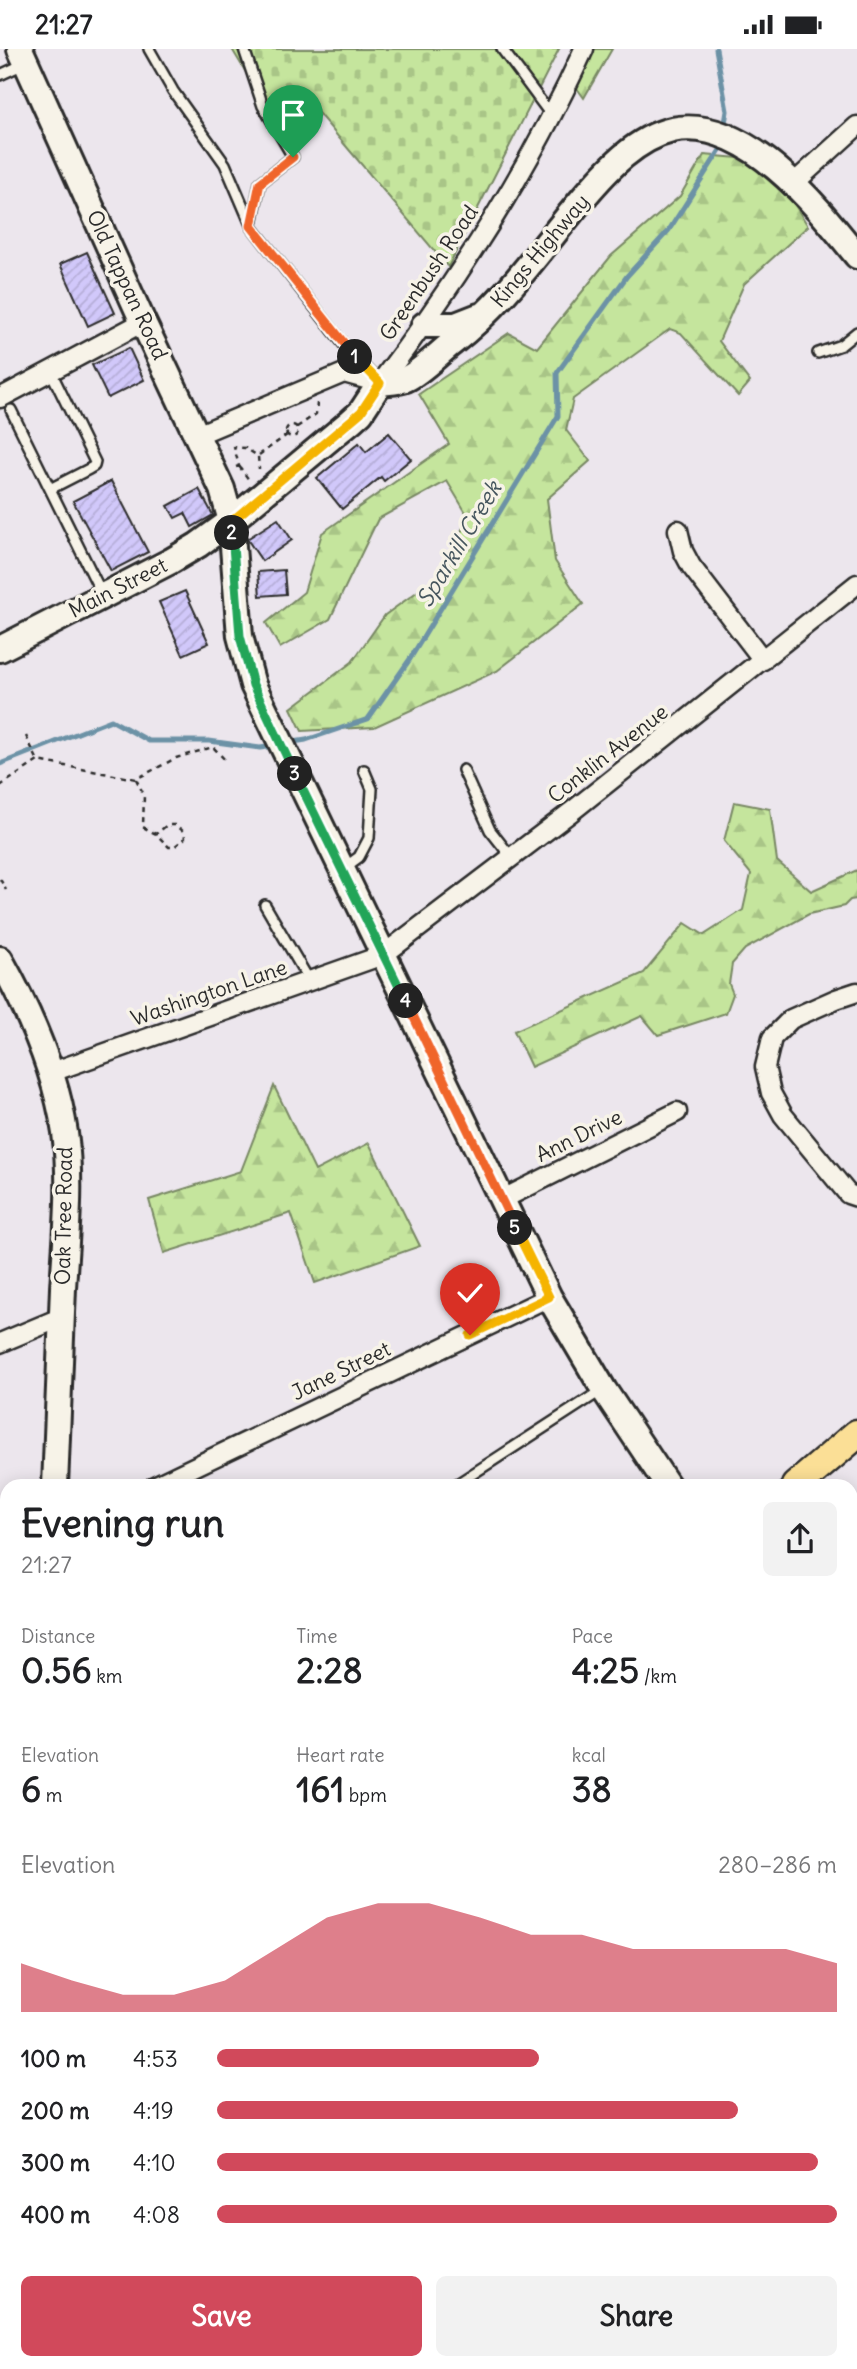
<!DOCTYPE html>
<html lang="en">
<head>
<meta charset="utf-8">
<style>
	:root { --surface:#fff; --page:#f2f2f2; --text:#202124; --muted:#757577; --accent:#d1495b }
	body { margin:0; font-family:Delius,sans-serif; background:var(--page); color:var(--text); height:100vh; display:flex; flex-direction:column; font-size:26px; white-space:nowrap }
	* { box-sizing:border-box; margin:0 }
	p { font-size:23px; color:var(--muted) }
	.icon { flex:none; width:38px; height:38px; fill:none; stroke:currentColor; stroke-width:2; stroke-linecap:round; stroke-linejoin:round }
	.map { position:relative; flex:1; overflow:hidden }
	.details { position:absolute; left:0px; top:1430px; width:858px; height:891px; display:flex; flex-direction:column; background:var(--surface); border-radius:21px 21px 0 0; box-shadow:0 4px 18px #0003 }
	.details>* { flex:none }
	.pin { position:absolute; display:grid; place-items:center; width:60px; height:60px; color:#fff; margin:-72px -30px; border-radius:50% 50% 50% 0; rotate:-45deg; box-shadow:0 0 7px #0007 }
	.pin .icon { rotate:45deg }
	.km { position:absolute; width:35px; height:35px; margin:-18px; border-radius:50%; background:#222; color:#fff; font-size:19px; line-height:35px; text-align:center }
	.round { display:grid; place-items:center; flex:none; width:74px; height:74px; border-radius:10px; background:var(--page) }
	.headline { display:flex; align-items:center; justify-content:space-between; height:119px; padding:0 21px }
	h1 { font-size:38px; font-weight:700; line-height:52px }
	.stats { display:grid; grid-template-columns:repeat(3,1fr); gap:10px; height:119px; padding:7px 21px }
	.stats div { display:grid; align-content:center }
	.stats b { font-size:35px; font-weight:700 }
	.stats small { font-size:19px; font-weight:400 }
	.stats p { font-size:19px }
	.chart { height:196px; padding:14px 21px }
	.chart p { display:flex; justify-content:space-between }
	.chart svg { width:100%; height:126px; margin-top:7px; fill:var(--accent); opacity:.7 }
	.cta { display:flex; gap:14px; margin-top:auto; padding:14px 21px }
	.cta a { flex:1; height:80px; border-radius:10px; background:var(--accent); color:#fff; font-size:28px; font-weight:700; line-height:80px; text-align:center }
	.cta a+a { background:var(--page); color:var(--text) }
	ul { padding:0 21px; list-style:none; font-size:23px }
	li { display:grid; grid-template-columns:112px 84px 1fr; align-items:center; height:52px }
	li i { height:18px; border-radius:9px; background:var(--accent) }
	.status { display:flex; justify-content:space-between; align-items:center; height:49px; padding:0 35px; background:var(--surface); direction:ltr }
	.status svg { height:19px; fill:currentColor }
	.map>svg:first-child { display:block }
</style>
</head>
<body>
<div class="status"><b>21:27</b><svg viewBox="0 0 49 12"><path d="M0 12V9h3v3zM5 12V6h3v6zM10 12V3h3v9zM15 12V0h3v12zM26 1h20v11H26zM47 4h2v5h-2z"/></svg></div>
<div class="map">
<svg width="857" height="2320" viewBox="0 0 857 2320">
	<defs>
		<pattern id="forest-firs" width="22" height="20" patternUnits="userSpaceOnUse" patternTransform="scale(1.75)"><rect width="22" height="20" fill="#c5e59d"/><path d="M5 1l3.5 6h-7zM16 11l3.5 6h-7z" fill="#a9c587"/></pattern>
		<pattern id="cemetery-stones" width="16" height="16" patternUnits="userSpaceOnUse" patternTransform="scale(1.75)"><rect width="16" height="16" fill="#c5e59d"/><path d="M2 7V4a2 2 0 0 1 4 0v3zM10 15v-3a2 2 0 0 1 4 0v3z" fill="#a9c587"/></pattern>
		<pattern id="building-hatch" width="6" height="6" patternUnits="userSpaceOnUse" patternTransform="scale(1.75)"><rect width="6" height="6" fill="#d1c8fa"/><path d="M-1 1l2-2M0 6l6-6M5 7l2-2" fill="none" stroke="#b4acd6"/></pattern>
	</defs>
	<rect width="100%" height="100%" fill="#ece6ed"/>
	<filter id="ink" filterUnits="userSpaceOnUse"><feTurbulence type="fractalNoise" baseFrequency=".0143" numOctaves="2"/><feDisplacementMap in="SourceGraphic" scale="14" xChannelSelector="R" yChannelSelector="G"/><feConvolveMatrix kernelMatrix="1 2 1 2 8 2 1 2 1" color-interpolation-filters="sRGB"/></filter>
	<g filter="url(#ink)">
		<!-- forest -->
		<path fill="url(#forest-firs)" stroke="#788864" stroke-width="2" d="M591 0H612L584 49 574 35Z
			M704 106 750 110 788 145 808 177 744 235 719 292 750 333 738 347 681 284 670 280 573 350 566 381 590 412 547 450 555 512 583 555 497 622 374 678 302 682 291 659 352 613 385 566 443 524 468 467 447 432 378 470 330 570 280 599 266 574 304 543 322 484 449 395 419 345 509 284 537 299 611 207 680 147Z
			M734 753 770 760 777 812 811 842 857 821V850L850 851 844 857 809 865 745 900 732 915 729 935 733 945 726 964 658 986 642 967 531 1018 514 982 644 924 685 874 704 886 743 861 751 825 724 792Z
			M274 1037 315 1122 369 1094 420 1197 315 1234 291 1164 164 1204 149 1151 241 1122Z"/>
		<!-- cemetery -->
		<path fill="url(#cemetery-stones)" stroke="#788864" stroke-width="2" d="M232 0H559L448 218 297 39 270 64Z"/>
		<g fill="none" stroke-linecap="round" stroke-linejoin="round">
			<!-- stream -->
			<path stroke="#6c92a6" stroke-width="5" d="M716 0 727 62 724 80
				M287 694 306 691 368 670 410 610 558 367 557 324 627 227 669 181 720 101 722 93
				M0 715 111 671 149 692H209L260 699 274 697"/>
		</g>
		<!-- building -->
		<path fill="url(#building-hatch)" stroke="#2b2b2b" stroke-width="2" d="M87 203 115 264 88 277 60 215Z
			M129 299 144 331 108 349 92 316Z
			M389 384 411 410 384 432 381 428 342 460 317 429 359 394 366 403Z
			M111 432 148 503 111 522 73 452Z
			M199 440 213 466 192 478 185 464 175 469 168 457Z
			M278 470 292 491 262 512 247 490Z
			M284 521 286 545 260 547 258 523Z
			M185 542 209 594 183 606 159 553Z"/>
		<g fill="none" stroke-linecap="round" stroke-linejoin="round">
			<defs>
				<path id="lane" d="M149 0 173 42 225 115 252 178 349 302 374 328
					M244 0 263 57 293 108 260 134 252 175
					M502 0 551 66
					M0 26 24 15
					M818 304 841 296 857 283
					M51 323 95 413 94 417 89 420 50 440 102 545
					M11 361 50 440
					M463 721 490 781 512 809
					M344 819 359 808 369 789 372 740 364 721
					M265 856 310 933
					M454 1437 602 1341
					M0 1844 7 1843
					M0 2092H7"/>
				<path id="street" d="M793 135 857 77
					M0 349 143 273
					M197 386 344 324 380 334C459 230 530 119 584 0
					M678 481 683 502 691 517 763 611
					M857 943 836 950 791 970 772 989 765 1018 771 1044 783 1066 848 1145 857 1148
					M49 1024 383 906 571 763 857 535
					M501 1151 677 1063
					M0 1294 62 1268
					M154 1437 549 1248
					M850 1549 857 1545
					M850 1899 857 1894
					M834 2314 838 2320"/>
				<path id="secondary" d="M20 0 143 273 222 440 231 472 240 587 253 636 549 1248 604 1341 668 1437
					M424 276H456L479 267
					M0 600 171 512 198 496 231 472 351 372 361 363 380 334C388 333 399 333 406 330 421 323 439 304 452 294 507 251 540 200 584 148 607 121 636 89 672 81 745 66 817 157 857 207
					M0 910C29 962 56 1024 65 1084 72 1135 66 1188 63 1239 60 1305 58 1371 55 1437
					M850 1705 857 1714
					M31 2320V2314"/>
				<path id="primary" d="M796 1437 857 1385
					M0 1895 7 1894"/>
			</defs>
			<!-- lane casing -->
			<use href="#lane" stroke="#2b2b2b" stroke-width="14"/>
			<!-- street casing -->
			<use href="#street" stroke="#2b2b2b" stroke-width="23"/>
			<!-- secondary casing -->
			<use href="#secondary" stroke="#2b2b2b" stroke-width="30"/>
			<!-- primary casing -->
			<use href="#primary" stroke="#2b2b2b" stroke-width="33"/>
			<!-- path -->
			<path stroke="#2b2b2b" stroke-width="2.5" stroke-dasharray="5 5" stroke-linecap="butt" d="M286 382a6 6 0 1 1 12 0a6 6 0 1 1-12 0Z
				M297 378 316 365 317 354
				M259 406 287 386
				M239 417 249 431
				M236 418 239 417 234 398 245 399 258 407 259 420
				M26 687 38 712
				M136 730 144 746 143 778 156 785 169 798H174L185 789 184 783 176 776H167L156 785
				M0 737 38 712 136 730 176 709 213 698 227 713
				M0 830 6 841"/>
			<!-- lane -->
			<use href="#lane" stroke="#f7f3e8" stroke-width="9"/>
			<!-- street -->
			<use href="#street" stroke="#f7f3e8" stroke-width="18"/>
			<!-- secondary -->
			<use href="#secondary" stroke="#f7f3e8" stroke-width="24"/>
			<!-- primary -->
			<use href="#primary" stroke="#fbdf96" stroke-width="28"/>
		</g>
	</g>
	<g fill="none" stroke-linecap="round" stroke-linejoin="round" filter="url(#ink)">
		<defs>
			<path id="split-1" d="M293 108 260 134 251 177 355 308"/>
			<path id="split-2" d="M232 484V472L361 363 380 334 355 308"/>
			<path id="split-3" d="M232 484 240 587 253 636 295 725"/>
			<path id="split-4" d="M295 725 406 952"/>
			<path id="split-5" d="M406 952 515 1179"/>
			<path id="split-6" d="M470 1286 549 1248 515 1179"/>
		</defs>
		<!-- split-1 casing -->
		<use href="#split-1" stroke="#fff" stroke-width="14"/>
		<!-- split-2 casing -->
		<use href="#split-2" stroke="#fff" stroke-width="14"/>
		<!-- split-3 casing -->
		<use href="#split-3" stroke="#fff" stroke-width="14"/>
		<!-- split-4 casing -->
		<use href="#split-4" stroke="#fff" stroke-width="14"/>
		<!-- split-5 casing -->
		<use href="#split-5" stroke="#fff" stroke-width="14"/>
		<!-- split-6 casing -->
		<use href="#split-6" stroke="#fff" stroke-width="14"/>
		<!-- split-1 -->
		<use href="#split-1" stroke="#f0652b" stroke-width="9"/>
		<!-- split-2 -->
		<use href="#split-2" stroke="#f5b400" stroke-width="9"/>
		<!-- split-3 -->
		<use href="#split-3" stroke="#22a559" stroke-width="9"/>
		<!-- split-4 -->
		<use href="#split-4" stroke="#22a559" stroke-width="9"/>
		<!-- split-5 -->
		<use href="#split-5" stroke="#f0652b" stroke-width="9"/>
		<!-- split-6 -->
		<use href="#split-6" stroke="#f5b400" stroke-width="9"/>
	</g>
	<g text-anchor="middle" stroke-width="7" stroke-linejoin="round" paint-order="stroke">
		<!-- street labels -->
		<g font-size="21" fill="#2b2b2b" stroke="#f7f3e8">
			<text transform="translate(540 202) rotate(-50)" y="7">Kings Highway</text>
			<text transform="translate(429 224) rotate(-56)" y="7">Greenbush Road</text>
			<text transform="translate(127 236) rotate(65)" y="7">Old Tappan Road</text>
			<text transform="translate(118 539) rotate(-27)" y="7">Main Street</text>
			<text transform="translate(608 705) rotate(-38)" y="7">Conklin Avenue</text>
			<text transform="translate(209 944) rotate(-19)" y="7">Washington Lane</text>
			<text transform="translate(579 1087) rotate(-26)" y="7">Ann Drive</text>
			<text transform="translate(64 1167) rotate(-89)" y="7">Oak Tree Road</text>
			<text transform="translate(341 1322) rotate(-26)" y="7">Jane Street</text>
		</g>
		<!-- water labels -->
		<g font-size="23" font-style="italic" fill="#46565e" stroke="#f7f3e8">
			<text transform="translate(459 495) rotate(-59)" y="8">Sparkill Creek</text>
		</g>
	</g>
</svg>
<div class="pin" style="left:293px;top:108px;background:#1e9e55"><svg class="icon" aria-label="arrive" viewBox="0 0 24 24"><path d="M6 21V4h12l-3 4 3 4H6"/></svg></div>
<div class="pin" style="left:470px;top:1286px;background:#d93025"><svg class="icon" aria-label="check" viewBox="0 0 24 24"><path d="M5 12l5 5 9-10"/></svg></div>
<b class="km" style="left:355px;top:308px">1</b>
<b class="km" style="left:232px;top:484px">2</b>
<b class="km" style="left:295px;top:725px">3</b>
<b class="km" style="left:406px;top:952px">4</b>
<b class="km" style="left:515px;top:1179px">5</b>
<section class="details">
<div class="headline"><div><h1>Evening run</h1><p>21:27</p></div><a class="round"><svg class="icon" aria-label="share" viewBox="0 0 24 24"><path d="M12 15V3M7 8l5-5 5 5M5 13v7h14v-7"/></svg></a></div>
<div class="stats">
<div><p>Distance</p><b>0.56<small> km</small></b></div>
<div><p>Time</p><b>2:28</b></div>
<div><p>Pace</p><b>4:25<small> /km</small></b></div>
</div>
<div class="stats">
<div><p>Elevation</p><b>6<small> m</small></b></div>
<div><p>Heart rate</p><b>161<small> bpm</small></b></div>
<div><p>kcal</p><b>38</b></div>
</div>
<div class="chart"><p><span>Elevation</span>280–286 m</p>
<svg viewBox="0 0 160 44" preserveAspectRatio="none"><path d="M0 44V27L10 33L20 38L30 38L40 33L50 22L60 11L70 6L80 6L90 11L100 17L110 17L120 22L130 22L140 22L150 22L160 27V44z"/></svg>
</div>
<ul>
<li><b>100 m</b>4:53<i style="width:52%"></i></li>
<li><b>200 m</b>4:19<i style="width:84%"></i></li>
<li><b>300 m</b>4:10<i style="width:97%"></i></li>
<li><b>400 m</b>4:08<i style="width:100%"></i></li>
</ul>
<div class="cta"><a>Save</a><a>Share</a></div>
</section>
</div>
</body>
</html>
